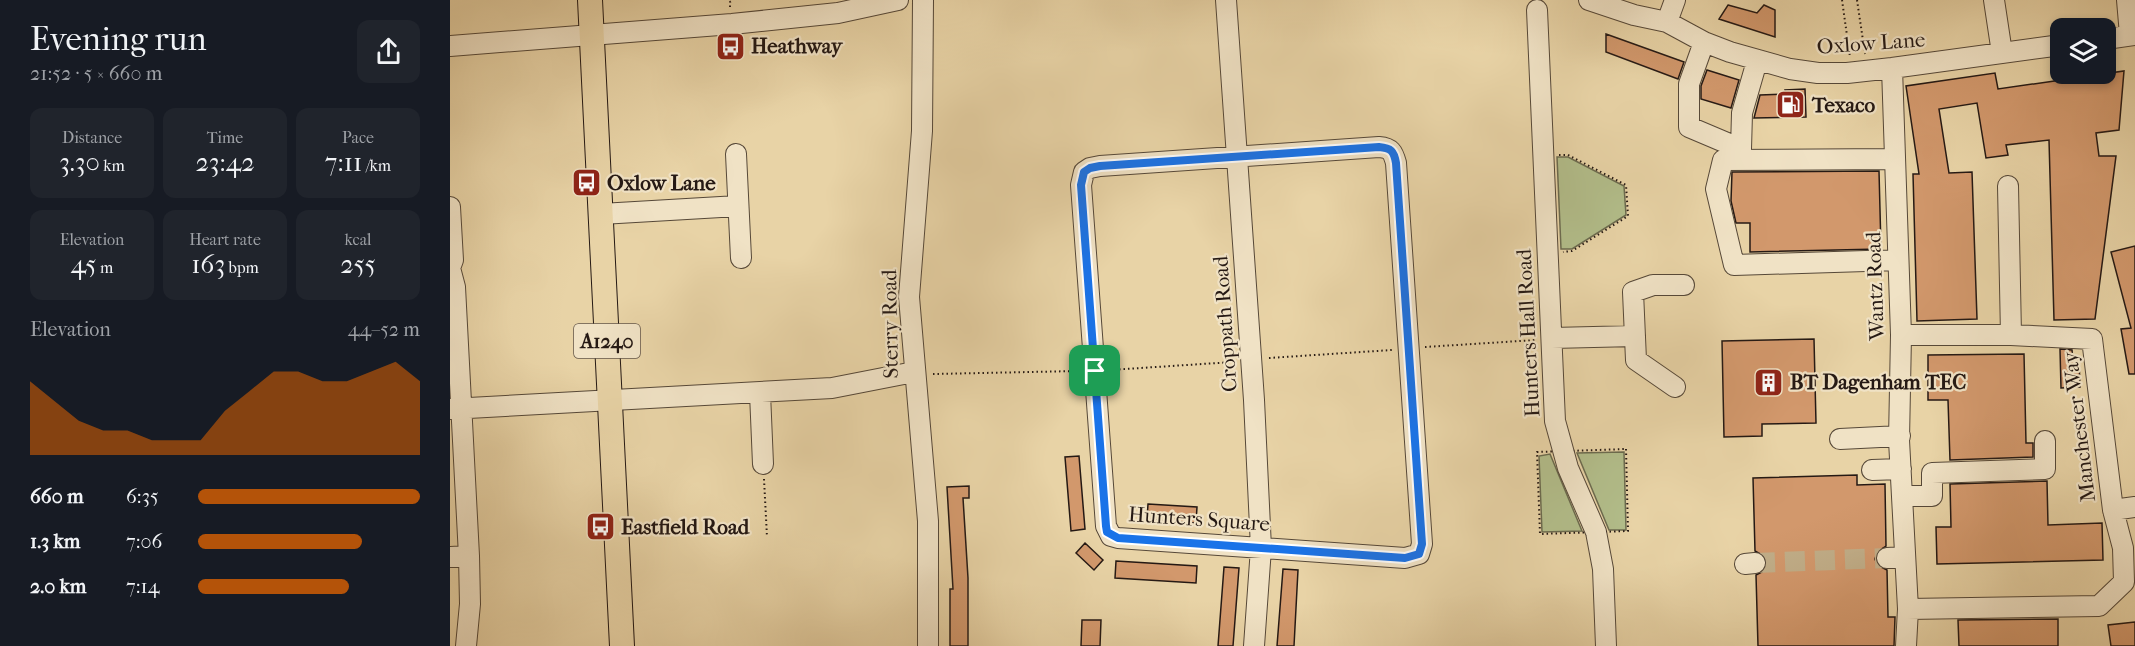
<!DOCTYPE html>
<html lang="en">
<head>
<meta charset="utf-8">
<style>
	:root { --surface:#171b24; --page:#20242c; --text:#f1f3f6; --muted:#9ea1a6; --accent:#b45309 }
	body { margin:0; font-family:"IM FELL French Canon",serif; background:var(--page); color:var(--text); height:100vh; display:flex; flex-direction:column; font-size:22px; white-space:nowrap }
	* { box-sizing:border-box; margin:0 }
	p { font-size:20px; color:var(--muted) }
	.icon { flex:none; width:33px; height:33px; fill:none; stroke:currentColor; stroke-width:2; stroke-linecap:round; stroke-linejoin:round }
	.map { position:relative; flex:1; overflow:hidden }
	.side { display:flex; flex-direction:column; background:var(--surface); width:450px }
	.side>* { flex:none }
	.buttons { position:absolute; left:1600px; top:18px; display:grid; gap:12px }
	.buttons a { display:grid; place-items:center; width:66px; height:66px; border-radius:12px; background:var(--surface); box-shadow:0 3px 9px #0003; font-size:30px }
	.pin { position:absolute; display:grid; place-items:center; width:51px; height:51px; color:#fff; margin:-26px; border-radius:12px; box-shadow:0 3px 9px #0006 }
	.round { display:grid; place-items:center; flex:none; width:63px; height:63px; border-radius:12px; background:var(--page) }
	.headline { display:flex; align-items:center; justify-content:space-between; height:102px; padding:0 30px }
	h1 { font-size:33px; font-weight:600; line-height:45px }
	.metrics { display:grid; grid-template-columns:repeat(3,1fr); gap:9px; height:102px; padding:6px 30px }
	.metrics div { display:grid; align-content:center; border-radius:12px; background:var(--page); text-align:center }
	.metrics b { font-size:26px; font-weight:600 }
	.metrics small { font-size:16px; font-weight:400 }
	.metrics p { font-size:16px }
	.chart { height:168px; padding:12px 30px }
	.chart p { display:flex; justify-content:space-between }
	.chart svg { width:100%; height:108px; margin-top:6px; fill:var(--accent); opacity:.7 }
	ul { padding:0 30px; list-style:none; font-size:20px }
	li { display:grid; grid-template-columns:96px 72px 1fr; align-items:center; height:45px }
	li i { height:15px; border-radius:8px; background:var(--accent) }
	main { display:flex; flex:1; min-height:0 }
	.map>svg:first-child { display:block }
</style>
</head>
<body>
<main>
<section class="side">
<div class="headline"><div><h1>Evening run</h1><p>21:52 · 5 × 660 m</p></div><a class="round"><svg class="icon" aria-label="share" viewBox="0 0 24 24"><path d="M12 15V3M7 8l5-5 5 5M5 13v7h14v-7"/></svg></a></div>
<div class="metrics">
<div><p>Distance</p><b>3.30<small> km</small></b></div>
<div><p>Time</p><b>23:42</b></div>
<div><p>Pace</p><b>7:11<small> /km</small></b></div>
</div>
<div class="metrics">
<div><p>Elevation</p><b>45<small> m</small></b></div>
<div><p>Heart rate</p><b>163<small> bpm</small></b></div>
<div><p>kcal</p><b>255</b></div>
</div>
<div class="chart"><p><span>Elevation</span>44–52 m</p>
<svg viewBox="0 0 160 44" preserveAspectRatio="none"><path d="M0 44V14L10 22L20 30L30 34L40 34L50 38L60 38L70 38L80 26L90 18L100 10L110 10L120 14L130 14L140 10L150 6L160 14V44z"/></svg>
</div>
<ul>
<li><b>660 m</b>6:35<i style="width:100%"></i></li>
<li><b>1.3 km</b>7:06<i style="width:74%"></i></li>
<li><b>2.0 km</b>7:14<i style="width:68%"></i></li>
</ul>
</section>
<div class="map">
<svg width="1685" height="646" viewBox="0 0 1685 646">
	<rect width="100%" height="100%" fill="#e8d3a6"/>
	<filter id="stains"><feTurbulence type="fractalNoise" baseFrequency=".00333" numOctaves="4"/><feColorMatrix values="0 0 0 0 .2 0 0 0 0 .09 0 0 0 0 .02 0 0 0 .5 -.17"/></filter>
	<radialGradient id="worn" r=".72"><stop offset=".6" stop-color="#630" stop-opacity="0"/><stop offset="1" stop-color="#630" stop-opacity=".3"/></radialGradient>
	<!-- green -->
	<path fill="#b2bd8a" stroke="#6c6b4f" stroke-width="1.5" d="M1107 157H1118L1174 186 1176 215 1122 249H1111Z
		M1174 452 1176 530H1159L1127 453Z
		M1100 454 1132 531 1092 532 1089 456Z"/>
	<!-- building -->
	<path fill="#d2986c" stroke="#251914" stroke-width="1.5" d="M1278 5 1307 13 1314 5 1325 10V37L1269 19Z
		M1156 34 1234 62 1228 79 1156 52Z
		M1257 70 1289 80 1281 108 1251 99V86Z
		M1674 71 1669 130 1646 133 1649 156H1666L1645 319 1604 320 1599 140 1556 145 1558 155 1536 158 1527 103 1489 109 1499 173 1522 172 1527 319 1467 321 1463 174H1469L1456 86 1545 73 1548 89Z
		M1355 89 1356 117 1304 118 1310 95 1336 94 1335 90Z
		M1429 171 1431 249 1300 252V223H1286L1281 201 1282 172Z
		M1685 246V374H1679L1671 329 1681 328 1661 252Z
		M1364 339 1366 423 1312 424V436L1274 437 1272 341Z
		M1610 349 1622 350 1623 360H1629L1630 387 1611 388Z
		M1574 354 1576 443H1583V457L1500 460 1498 400H1478V355Z
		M629 456 635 529 621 531 615 457Z
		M1407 475V485L1435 484 1436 546 1427 552 1425 559 1427 565 1437 570 1438 617H1445L1444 646H1308L1306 575 1312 572 1317 562 1314 556 1305 551 1303 478Z
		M1597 481 1598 525 1652 523 1653 560 1487 564 1486 527H1501L1500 484Z
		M519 486V498H513L518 578V646H500V589H503L497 487Z
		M698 504 747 507 746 523 697 519Z
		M635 543 653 560 644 570 626 553Z
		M666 561 747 566 746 583 665 578Z
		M774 567 789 568 783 646H768Z
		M833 569 848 570 844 646H827Z
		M1608 619V646H1509L1508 620Z
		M632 620H651L650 646H631Z
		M1685 622V646H1661L1658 625Z"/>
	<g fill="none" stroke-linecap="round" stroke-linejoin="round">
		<!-- minor-tunnel -->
		<path stroke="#c1ae89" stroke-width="20" stroke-dasharray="20 10" stroke-linecap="butt" d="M1305 563 1437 558"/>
		<defs>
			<path id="minor" d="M473 0 472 131 459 297 478 521V646
				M776 0 804 400 811 548 804 646
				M1139 0 1184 15 1217 22 1254 42 1280 52 1340 69 1368 73H1397L1442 68 1611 45
				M1544 0 1552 53
				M1677 0 1680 35
				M1087 10 1105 421 1118 468 1146 532 1153 569 1156 646
				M1217 22 1225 0
				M1656 39 1685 35
				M1254 42 1239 84V127L1291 149V160
				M0 46 282 24 388 13 448 0
				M1442 68 1451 335 1449 440 1458 609 1456 646
				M929 147C941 148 943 152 946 163L972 544 969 554 955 558 668 538 661 536 656 526 631 185 634 172 640 168 650 166Z
				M1291 149 1292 113 1307 61
				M286 154 291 258
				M1444 159 1273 160 1266 189 1284 265 1448 260
				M1558 186 1561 335
				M0 207 3 260 0 268
				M151 214 288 206
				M0 268 5 287 19 556 20 604 16 646
				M1451 335H1561L1642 339 1663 510 1673 548 1674 582 1649 606 1458 609
				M1102 338 1185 336
				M1225 387 1186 360 1183 292 1203 285H1234
				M310 393 313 464
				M0 409 382 388 464 372
				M1390 439 1450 436
				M1422 470 1451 469
				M1452 496H1482V473L1595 469V441
				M1663 510 1685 507
				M0 557 19 556
				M1437 558 1455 557
				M1295 564 1305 563"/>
			<path id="major" d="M140 0 172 646"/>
		</defs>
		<!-- minor casing -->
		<use href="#minor" stroke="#564838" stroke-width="22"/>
		<!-- major casing -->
		<use href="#major" stroke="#251914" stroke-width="26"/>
		<!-- path -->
		<path stroke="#251914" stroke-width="2" stroke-dasharray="1.5 3" stroke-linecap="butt" d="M1392 0 1400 57
			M1407 0 1415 54
			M280 7V2L283 0
			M1109 155H1118L1176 185 1178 216 1122 251 1113 252
			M975 347 1086 340
			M819 358 942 350
			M660 370 783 362
			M483 374 628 371
			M1176 449 1178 531 1090 534 1087 452Z
			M314 479 317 537"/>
		<!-- minor -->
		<use href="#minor" stroke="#f0e2c5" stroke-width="20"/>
		<!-- major -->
		<use href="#major" stroke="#e8d3a6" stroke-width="24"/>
	</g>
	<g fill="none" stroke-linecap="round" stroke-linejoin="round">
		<defs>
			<path id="route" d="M929 147C941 148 944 151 946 163L972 544 969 554 955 558 668 538 657 532 656 526 631 185 634 172 640 168 650 166Z"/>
		</defs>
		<!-- route casing -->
		<use href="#route" stroke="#fff" stroke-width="12"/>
		<!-- route -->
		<use href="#route" stroke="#1a73e8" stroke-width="8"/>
	</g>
	<!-- icons -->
	<defs>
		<symbol id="bus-square" viewBox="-11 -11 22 22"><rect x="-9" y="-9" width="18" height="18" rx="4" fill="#8f2418" stroke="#f0e2c5"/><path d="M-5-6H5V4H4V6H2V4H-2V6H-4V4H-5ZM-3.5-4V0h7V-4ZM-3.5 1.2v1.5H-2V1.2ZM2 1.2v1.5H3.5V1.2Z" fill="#fff"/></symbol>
		<symbol id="fuel-square" viewBox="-11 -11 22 22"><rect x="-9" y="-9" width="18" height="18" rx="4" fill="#8f2418" stroke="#f0e2c5"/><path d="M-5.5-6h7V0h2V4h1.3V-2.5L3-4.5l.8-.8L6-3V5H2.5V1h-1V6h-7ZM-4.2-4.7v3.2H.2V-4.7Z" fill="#fff"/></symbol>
		<symbol id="building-square" viewBox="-11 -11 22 22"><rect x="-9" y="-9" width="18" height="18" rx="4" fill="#8f2418" stroke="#f0e2c5"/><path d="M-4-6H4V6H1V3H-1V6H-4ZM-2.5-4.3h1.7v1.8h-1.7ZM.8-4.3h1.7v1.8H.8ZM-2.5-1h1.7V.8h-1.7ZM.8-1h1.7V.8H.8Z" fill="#fff"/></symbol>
	</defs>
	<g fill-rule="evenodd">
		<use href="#bus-square" x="264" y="30" width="33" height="33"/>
		<use href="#fuel-square" x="1324" y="88" width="33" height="33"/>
		<use href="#bus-square" x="120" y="166" width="33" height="33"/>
		<use href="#building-square" x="1302" y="366" width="33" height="33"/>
		<use href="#bus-square" x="134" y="510" width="33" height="33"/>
	</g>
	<g text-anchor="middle" stroke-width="4.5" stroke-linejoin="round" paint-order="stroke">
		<!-- shield labels -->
		<rect fill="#f0e2c5" stroke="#625549" stroke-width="1.5" x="124" y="324" width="66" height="34" rx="4.5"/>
		<g font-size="20" font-weight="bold" fill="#251914">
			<text x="157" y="348">A1240</text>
		</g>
		<!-- street labels -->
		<g font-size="21" fill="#251914" stroke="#f0e2c5">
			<text transform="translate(1421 43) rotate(-4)" y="7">Oxlow Lane</text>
			<text transform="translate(1425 286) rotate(-92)" y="7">Wantz Road</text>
			<text transform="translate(440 324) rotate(-91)" y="7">Sterry Road</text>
			<text transform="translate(775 324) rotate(-94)" y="7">Croppath Road</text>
			<text transform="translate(1078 333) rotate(-93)" y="7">Hunters Hall Road</text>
			<text transform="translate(1629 427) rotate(-97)" y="7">Manchester Way</text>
			<text transform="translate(749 519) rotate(4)" y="7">Hunters Square</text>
		</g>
		<!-- poi labels -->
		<g font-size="21" font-weight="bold" fill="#251914" stroke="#f0e2c5" text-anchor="start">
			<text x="301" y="53">Heathway</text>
			<text x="1362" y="112">Texaco</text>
			<text x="157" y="190">Oxlow Lane</text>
			<text x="1340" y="389">BT Dagenham TEC</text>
			<text x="171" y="534">Eastfield Road</text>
		</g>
	</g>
	<rect width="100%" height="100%" filter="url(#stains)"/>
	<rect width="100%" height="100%" fill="url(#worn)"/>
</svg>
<div class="buttons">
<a><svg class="icon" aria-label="layers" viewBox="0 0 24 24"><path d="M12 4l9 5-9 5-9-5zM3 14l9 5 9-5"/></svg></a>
</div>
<div class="pin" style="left:645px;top:371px;background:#1e9e55"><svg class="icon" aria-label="arrive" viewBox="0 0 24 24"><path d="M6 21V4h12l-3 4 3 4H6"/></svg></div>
</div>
</main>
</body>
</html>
